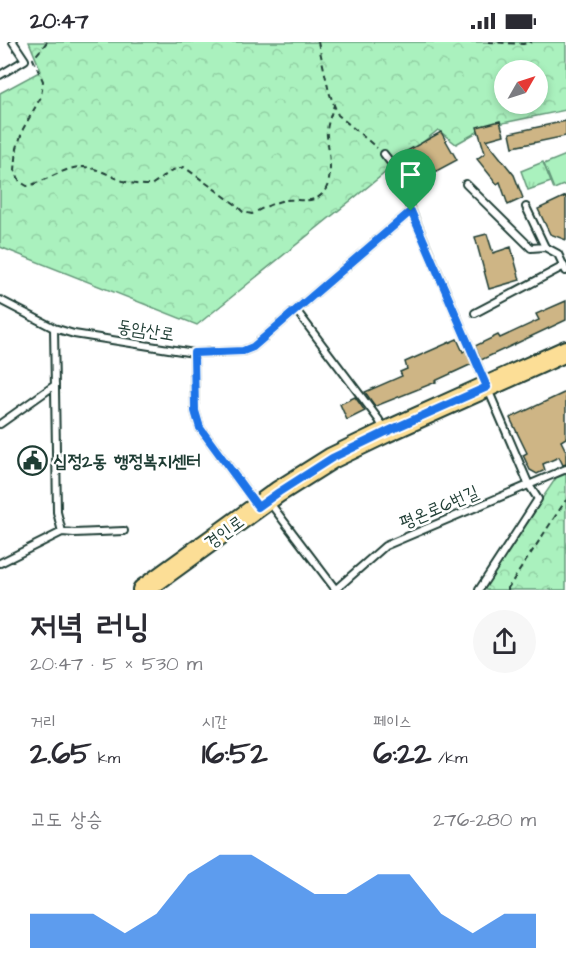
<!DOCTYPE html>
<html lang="ko">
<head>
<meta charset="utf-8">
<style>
	:root { --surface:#fff; --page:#f7f7f7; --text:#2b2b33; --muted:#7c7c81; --accent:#1a73e8 }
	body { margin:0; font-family:"Architects Daughter","Poor Story",sans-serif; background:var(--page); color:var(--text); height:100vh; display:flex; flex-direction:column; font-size:22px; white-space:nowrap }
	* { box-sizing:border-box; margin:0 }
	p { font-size:20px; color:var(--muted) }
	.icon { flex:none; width:33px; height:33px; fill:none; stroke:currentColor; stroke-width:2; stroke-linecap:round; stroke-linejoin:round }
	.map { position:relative; height:548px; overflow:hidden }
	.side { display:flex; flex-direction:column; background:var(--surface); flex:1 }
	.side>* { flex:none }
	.needle { width:39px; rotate:51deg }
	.fabs { position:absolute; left:494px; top:18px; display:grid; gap:12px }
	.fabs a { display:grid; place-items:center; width:54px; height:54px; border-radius:50%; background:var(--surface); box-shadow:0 3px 9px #0003; font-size:30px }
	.pin { position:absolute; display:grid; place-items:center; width:51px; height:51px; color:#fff; margin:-62px -26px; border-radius:50% 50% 50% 0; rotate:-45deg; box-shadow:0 0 6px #0007 }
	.pin .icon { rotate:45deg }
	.round { display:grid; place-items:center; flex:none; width:63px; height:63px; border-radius:32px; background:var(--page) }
	.summary { display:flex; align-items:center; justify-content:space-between; height:102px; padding:0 30px }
	h1 { font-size:33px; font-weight:800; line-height:45px }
	.metrics { display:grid; grid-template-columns:repeat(3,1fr); gap:9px; height:102px; padding:6px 30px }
	.metrics div { display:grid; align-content:center }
	.metrics b { font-size:30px; font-weight:800 }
	.metrics small { font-size:16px; font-weight:400 }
	.metrics p { font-size:16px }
	.chart { height:168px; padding:12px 30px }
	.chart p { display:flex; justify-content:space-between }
	.chart svg { width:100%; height:108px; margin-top:6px; fill:var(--accent); opacity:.7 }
	.status { display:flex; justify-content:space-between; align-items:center; height:42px; padding:0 30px; background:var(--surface); direction:ltr }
	.status svg { height:16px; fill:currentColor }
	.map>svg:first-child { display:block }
</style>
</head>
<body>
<div class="status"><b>20:47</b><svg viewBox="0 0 49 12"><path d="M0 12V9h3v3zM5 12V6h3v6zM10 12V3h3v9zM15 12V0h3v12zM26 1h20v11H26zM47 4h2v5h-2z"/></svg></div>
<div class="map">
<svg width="566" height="548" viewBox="0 0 566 548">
	<defs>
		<pattern id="grass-tufts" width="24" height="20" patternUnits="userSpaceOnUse" patternTransform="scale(1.5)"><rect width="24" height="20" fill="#aaf1be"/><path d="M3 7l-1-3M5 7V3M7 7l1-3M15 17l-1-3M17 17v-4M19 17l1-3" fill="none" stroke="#92d0a4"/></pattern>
		<pattern id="forest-crowns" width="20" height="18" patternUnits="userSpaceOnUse" patternTransform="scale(1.5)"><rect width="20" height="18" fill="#aaf1be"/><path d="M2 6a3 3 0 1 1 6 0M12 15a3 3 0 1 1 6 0" fill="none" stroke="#92d0a4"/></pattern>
	</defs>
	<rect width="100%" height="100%" fill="#fff"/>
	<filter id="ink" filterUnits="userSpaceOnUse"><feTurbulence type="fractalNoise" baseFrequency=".0167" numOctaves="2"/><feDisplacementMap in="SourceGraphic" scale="12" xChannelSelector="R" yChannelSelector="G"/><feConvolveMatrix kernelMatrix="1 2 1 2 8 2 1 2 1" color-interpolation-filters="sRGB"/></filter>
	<g filter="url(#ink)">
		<!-- grass -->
		<path fill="url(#grass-tufts)" stroke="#649779" stroke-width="1.5" d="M543 120 551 140 528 148 521 129Z"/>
		<!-- forest -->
		<path fill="url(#forest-crowns)" stroke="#649779" stroke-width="1.5" fill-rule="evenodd" d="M29 0H566V68L503 81 479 89 456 102 438 88 197 283 0 205V51L41 29ZM504 28H537V62H504Z
			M566 432V548H480L556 436Z"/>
		<!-- pitch -->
		<path fill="#aaf1be" stroke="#649779" stroke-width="1.5" d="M566 113V142L554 147 544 122Z"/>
		<!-- building -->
		<path fill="#ceb585" stroke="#1f3d34" stroke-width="1.5" d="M500 79 504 93 486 98 514 133 523 156 508 163 500 140 497 142 477 117 485 111 477 85Z
			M566 79V94L513 105 510 91Z
			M441 90 457 118 412 142 398 114Z
			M566 154V198L550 192 538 167Z
			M487 192 493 211 511 205 520 238 489 247 475 195Z
			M566 259V278L481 318 475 304 498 293 500 296 539 278 536 272Z
			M457 297 463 310 466 308 472 322 435 339 436 340 376 364H375L365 350 402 334 400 330 407 327 405 320Z
			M566 350V396L561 399 566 409V422L563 423 559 415 543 422 545 428 537 432 530 428 523 413 527 411 510 376Z
			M355 355 365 369 347 378 340 362Z"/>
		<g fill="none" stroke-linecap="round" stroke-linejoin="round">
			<defs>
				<path id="lane" d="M0 33 25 18 13 0
					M384 112 391 121 529 443 538 457 479 548
					M466 142 531 206 545 205
					M526 165 545 205 558 212 566 229
					M0 258 54 286 74 292 194 311 243 309 253 305 411 169
					M296 268 379 378 384 388
					M475 271 564 224
					M194 311 195 369 200 386 256 462
					M0 382 55 343
					M270 461 336 548
					M62 490 74 491 124 489
					M0 521 62 490 57 470 54 286
					M335 548 385 504 566 427"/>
				<path id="primary" d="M143 548 278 450 332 416 386 390 566 309"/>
			</defs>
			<!-- lane casing -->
			<use href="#lane" stroke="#1f3d34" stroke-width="10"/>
			<!-- primary casing -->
			<use href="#primary" stroke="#1f3d34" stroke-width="24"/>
			<!-- path -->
			<path stroke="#1f3d34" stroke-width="2" stroke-dasharray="6 4.5" stroke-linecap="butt" d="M47 0 33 17 43 39 41 55 23 87 17 106 15 128 20 140 27 144C46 140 65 124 84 125 98 126 110 134 123 139 132 142 142 143 151 143L173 128 184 125 235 162 243 170 252 172C263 166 274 160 286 158 295 157 305 160 314 157 337 150 329 112 327 94 326 84 331 73 334 63
				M318 0 329 50 338 73 377 106
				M488 0 523 2 532 0
				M508 548V546L566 458"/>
			<!-- lane -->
			<use href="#lane" stroke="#fff" stroke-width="6"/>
			<!-- primary -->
			<use href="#primary" stroke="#fcde96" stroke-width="20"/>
		</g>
	</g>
	<g fill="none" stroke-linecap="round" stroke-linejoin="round" filter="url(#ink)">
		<defs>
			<path id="route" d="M411 169 487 345 386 390 332 416 279 450 258 465 200 386 195 369 194 311 243 309 253 305Z"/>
		</defs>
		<!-- route casing -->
		<use href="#route" stroke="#fff" stroke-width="12"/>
		<!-- route -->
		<use href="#route" stroke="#1a73e8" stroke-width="8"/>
	</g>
	<!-- icons -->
	<defs>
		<symbol id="civic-ring" viewBox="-11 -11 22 22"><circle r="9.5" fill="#fff" stroke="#1f3d34" stroke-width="1.5"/><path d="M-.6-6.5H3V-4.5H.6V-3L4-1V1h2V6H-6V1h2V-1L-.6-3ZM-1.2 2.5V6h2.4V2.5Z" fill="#1f3d34"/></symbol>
	</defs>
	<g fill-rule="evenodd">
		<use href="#civic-ring" x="16" y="402" width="33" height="33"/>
	</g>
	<g text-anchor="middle" stroke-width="5" stroke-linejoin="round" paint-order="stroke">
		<!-- street labels -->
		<g font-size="18" fill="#1f3d34" stroke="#fff">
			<text transform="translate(146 288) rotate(9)" y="6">동암산로</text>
			<text transform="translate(439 465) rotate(-23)" y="6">평온로6번길</text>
			<text transform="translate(224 490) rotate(-36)" y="6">경인로</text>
		</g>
		<!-- poi labels -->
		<g font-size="18" font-weight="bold" fill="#1f3d34" stroke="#fff" text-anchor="start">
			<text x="53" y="425">십정2동 행정복지센터</text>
		</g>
	</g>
</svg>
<div class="fabs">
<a><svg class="needle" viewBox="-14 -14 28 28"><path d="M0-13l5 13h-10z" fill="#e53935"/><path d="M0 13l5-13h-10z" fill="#7c7c81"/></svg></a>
</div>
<div class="pin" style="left:411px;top:169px;background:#1e9e55"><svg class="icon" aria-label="arrive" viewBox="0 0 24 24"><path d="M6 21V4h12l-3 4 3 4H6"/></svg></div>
</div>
<section class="side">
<div class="summary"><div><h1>저녁 러닝</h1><p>20:47 · 5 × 530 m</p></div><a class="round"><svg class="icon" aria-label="share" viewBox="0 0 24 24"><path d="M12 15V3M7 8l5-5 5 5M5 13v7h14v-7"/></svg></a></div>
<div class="metrics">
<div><p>거리</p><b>2.65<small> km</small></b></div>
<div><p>시간</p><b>16:52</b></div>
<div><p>페이스</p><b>6:22<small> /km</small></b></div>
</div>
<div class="chart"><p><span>고도 상승</span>276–280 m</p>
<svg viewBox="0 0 160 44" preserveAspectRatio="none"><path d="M0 44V30L10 30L20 30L30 38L40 30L50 14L60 6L70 6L80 14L90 22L100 22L110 14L120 14L130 30L140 38L150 30L160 30V44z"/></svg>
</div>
</section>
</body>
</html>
